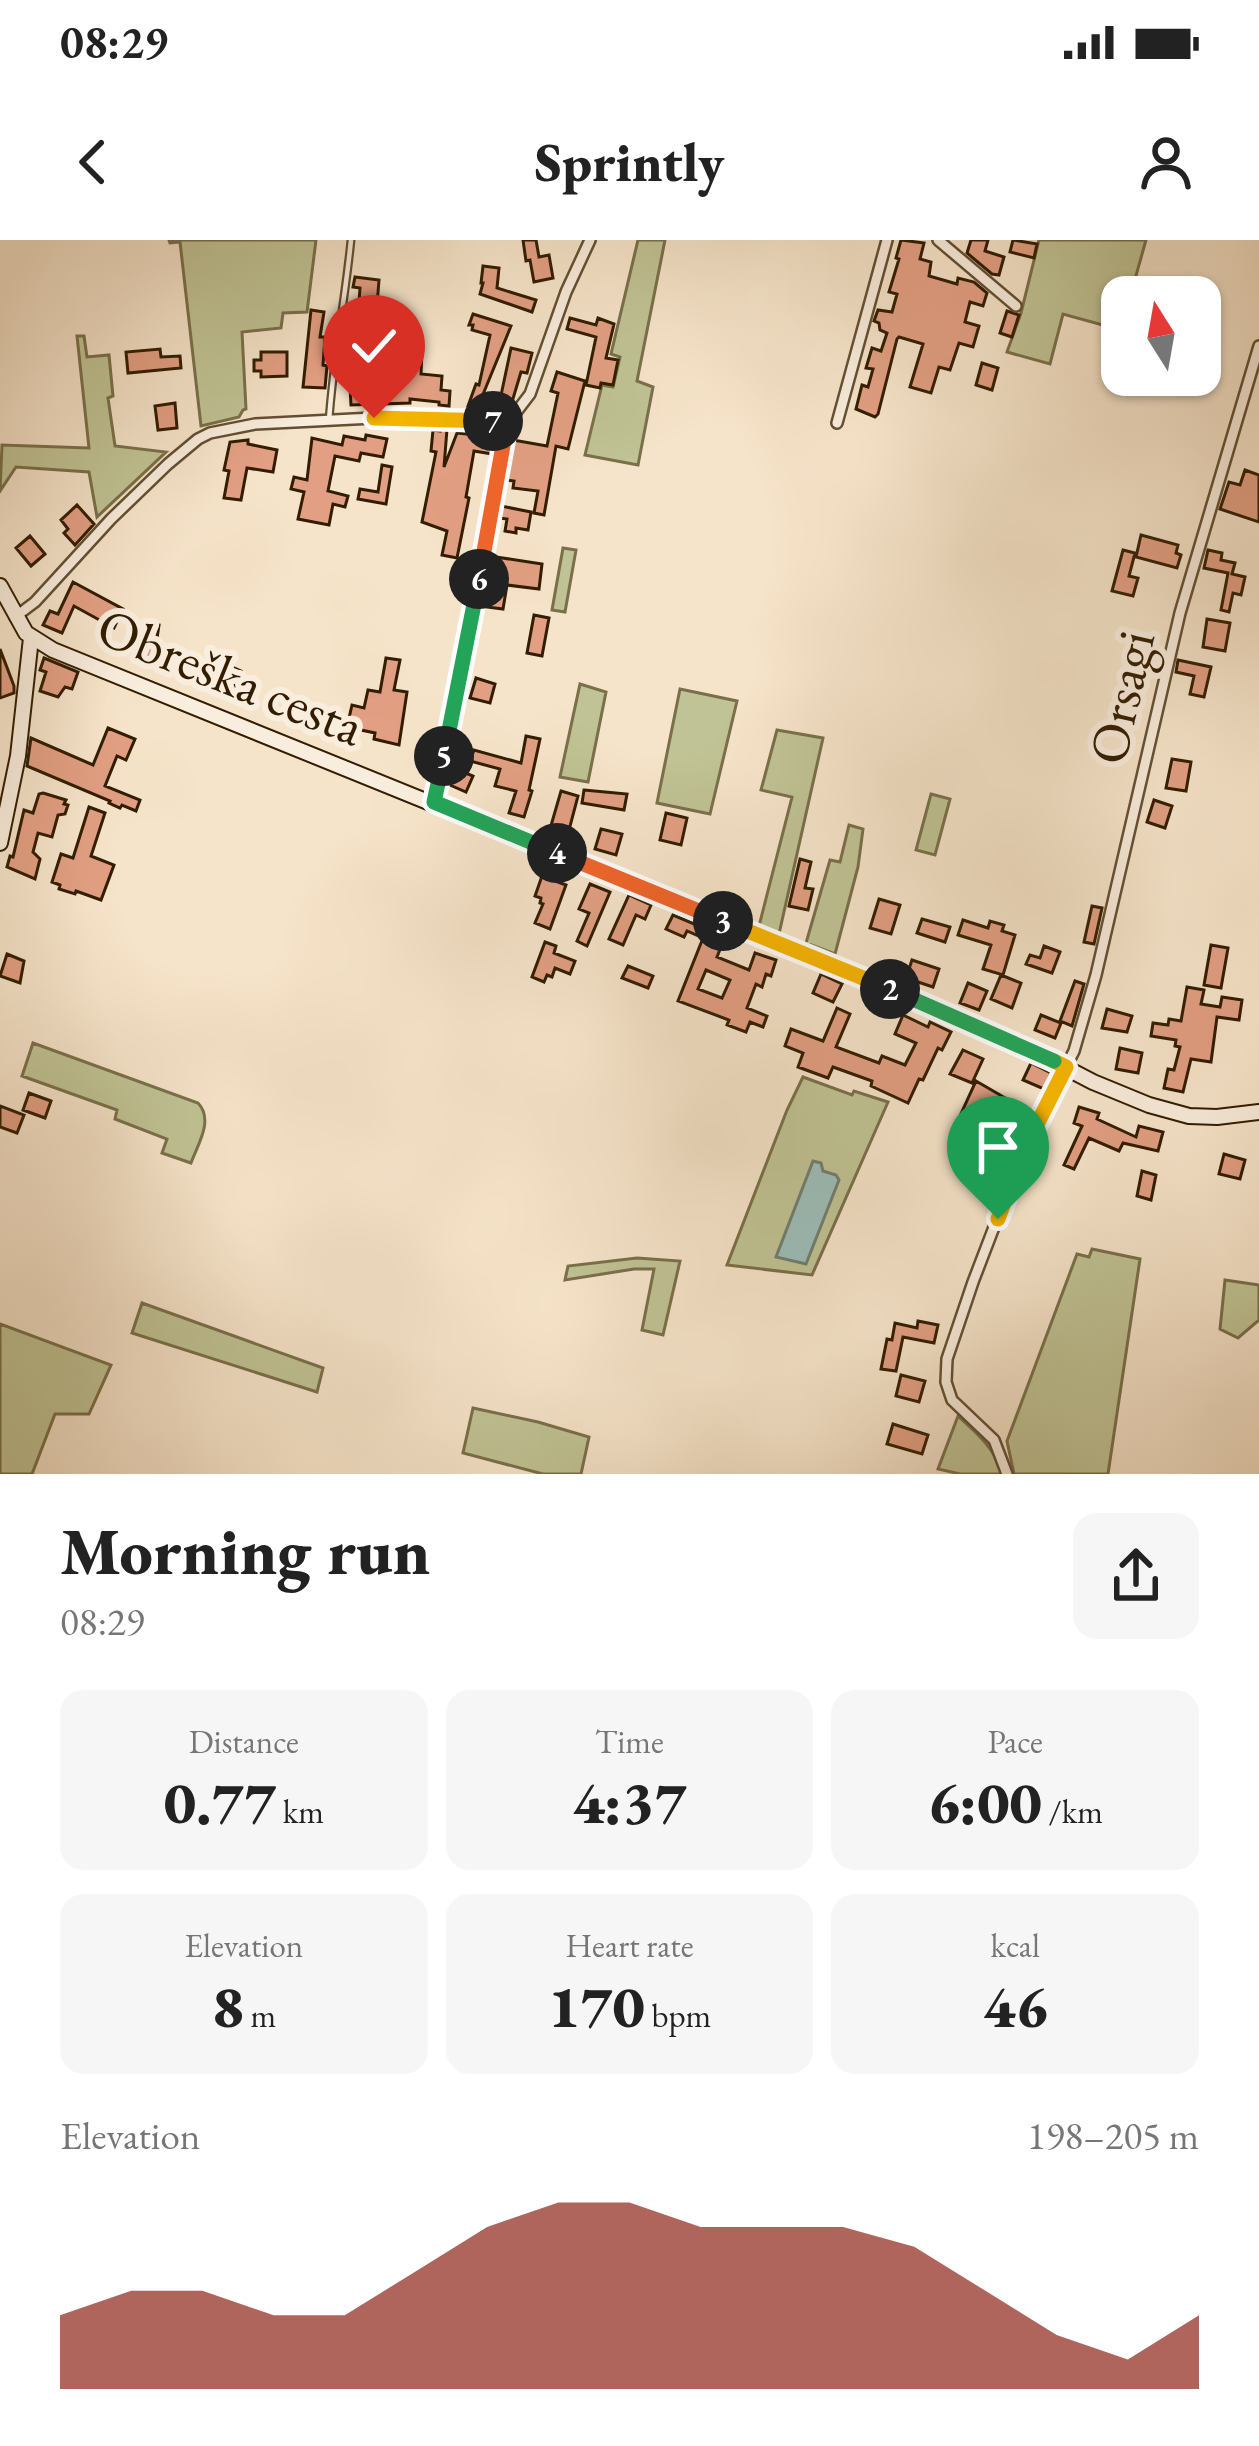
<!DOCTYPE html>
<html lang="en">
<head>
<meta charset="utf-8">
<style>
	:root { --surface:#fff; --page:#f6f6f6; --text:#222; --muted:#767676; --accent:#8f2418 }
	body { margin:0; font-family:"EB Garamond",serif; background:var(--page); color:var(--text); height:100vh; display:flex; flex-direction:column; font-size:45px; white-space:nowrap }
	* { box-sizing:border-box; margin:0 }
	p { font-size:39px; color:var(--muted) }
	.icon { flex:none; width:66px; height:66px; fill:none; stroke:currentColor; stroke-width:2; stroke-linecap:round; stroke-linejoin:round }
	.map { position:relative; height:1234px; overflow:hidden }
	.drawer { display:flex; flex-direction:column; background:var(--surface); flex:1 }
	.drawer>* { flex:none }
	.needle { width:78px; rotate:349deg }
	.controls { position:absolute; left:1101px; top:36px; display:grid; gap:24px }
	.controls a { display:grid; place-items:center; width:120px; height:120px; border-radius:24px; background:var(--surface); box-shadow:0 3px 9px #0004; font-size:60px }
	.pin { position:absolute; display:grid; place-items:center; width:102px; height:102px; color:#fff; margin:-123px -51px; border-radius:50% 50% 50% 0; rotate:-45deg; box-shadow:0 0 12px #0007 }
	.pin .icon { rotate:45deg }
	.km { position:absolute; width:60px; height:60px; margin:-30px; border-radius:50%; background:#222; color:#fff; font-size:33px; line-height:60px; text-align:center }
	.round { display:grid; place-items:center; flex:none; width:126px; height:126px; border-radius:24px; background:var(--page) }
	.head { display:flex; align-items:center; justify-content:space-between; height:204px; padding:0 60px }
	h1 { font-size:66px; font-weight:800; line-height:90px }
	.figures { display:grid; grid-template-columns:repeat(3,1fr); gap:18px; height:204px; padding:12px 60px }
	.figures div { display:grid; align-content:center; border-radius:24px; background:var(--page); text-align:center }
	.figures b { font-size:60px; font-weight:800 }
	.figures small { font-size:33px; font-weight:400 }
	.figures p { font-size:33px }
	.chart { height:336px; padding:24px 60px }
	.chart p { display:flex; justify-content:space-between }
	.chart svg { width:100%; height:216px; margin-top:12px; fill:var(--accent); opacity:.7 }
	.status { display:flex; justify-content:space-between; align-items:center; height:84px; padding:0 60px; background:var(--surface); direction:ltr }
	.status svg { height:33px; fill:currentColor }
	header { display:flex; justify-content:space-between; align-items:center; height:156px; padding:0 60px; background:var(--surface); font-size:54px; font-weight:800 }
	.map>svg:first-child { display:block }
</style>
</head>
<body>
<div class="status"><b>08:29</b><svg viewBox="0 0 49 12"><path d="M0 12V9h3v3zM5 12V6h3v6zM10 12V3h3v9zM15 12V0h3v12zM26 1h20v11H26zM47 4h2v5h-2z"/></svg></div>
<header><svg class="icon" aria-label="back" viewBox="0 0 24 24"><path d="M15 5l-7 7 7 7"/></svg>Sprintly<svg class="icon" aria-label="person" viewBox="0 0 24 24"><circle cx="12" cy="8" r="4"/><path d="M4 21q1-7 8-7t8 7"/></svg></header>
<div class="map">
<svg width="1259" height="1234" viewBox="0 0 1259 1234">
	<rect width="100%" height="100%" fill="#f6e4ca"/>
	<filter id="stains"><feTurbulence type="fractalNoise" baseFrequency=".00167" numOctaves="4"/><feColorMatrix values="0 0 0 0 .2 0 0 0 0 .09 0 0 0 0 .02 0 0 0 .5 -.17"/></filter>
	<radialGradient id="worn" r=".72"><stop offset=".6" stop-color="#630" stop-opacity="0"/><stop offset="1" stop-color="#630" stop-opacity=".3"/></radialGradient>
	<!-- green -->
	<path fill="#c0c395" stroke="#79704a" stroke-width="3" d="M169 0H316L307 72 283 73 281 88 242 92 246 169 243 170 239 177 201 186 180 2 170 3Z
		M638 0H665L637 141 653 147 638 225 585 215 602 145 613 147 620 117 611 114Z
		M1039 0H1146L1130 57H1122L1121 90 1063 74 1050 124 1007 112 1021 73Z
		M77 96H84L87 117 109 115 113 156 108 158 115 206 166 212 97 277 89 232 16 227 0 251 2 205 89 208Z
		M563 308 576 310 565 372 552 370Z
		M580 444 606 452 588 542 560 537Z
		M680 449 737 461 710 574 657 563Z
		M777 490 823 498 779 694 759 686 792 557 761 550Z
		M931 554 950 559 935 615 916 610Z
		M849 585 863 589 858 627 835 714 806 703 830 620 840 622Z
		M33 803 198 863C214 880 198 904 191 923L162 913 167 899 115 879 117 870 22 836Z
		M803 837 852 855 854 851 888 862 812 1035 727 1025 787 870Z
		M1092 1009 1140 1019 1108 1234H1014L1007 1201 1077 1014 1089 1017Z
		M637 1018 680 1021 663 1095 642 1090 654 1029H634L565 1040 568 1026Z
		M1225 1040 1259 1045V1080L1238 1098 1220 1089Z
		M142 1063 323 1128 317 1152 132 1093Z
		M0 1084 111 1125 89 1174H55L32 1234H0Z
		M473 1168 538 1182 589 1197 581 1234H543L463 1213Z
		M958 1176C978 1194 994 1208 1003 1234H960L938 1229Z"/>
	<!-- water -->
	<path fill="#9dbeba" stroke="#727e70" stroke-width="3" d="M813 921 821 923 823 931 836 935 839 940 806 1024 776 1017Z"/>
	<!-- building -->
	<path fill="#e29f83" stroke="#321d00" stroke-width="3" fill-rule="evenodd" d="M523 0H536L539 17 549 15 553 38 534 42 530 20 526 21Z
		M901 0 924 3 920 19 931 22 929 36 957 44 958 38 974 42 987 53 983 66 970 62 965 82 979 86 973 107 959 103 950 130 939 127 931 153 910 147 923 104 899 97 897 99 878 174 875 177 856 169 862 145 868 147 873 129 866 128 872 108 881 111 887 93 880 90 879 83 874 81 878 70 892 72 897 54 889 52 899 19 896 18Z
		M971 0H988L985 11 1004 17 999 35 992 34 967 13Z
		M1013 0 1037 4 1034 18 1010 12Z
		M483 26 499 28 497 48 536 60 532 72 480 54 483 43H481Z
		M355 37 379 40 375 90 357 89 360 48 353 47Z
		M311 70 324 72 320 97H325L323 125 327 126 325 148 303 147Z
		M1007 71 1019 75 1012 97 1000 93Z
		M473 74 511 86 477 169 468 166 476 144 479 145 490 95 472 90 473 85H469Z
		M570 78 596 85 598 78 614 84 606 118 618 120 613 145 601 143 600 148 586 145 596 97 567 89Z
		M375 103H411V111H422L421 134 442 136 441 150 450 151 449 166 439 165V162L410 159V163L351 165 350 147 372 146Z
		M511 108 532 113 527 133 521 132 512 162 500 160Z
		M160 109 161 117 180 116 181 128 128 133 126 112Z
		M261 112H287V136L261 137V131H254V120H261Z
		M982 123 998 128 992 150 976 145Z
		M557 132 585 141 568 209 556 206 544 275 534 273 538 251 513 248 514 241 507 240 513 200 547 206 558 153 551 151Z
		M175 163 177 188 158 190 155 166Z
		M440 189H447L444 227 457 193 495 197 492 214 474 211 466 257 469 258 457 318 442 315 447 291 422 282 436 212 431 211 433 190 440 191Z
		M366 195 387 199 383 217 361 213 359 221 335 216 328 251 348 256 345 267 333 264 329 285 298 279 304 252 291 249 294 237 307 240 312 198 342 205 344 196 365 200Z
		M248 200V204L277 210 273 232 247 228 241 260 224 258 229 231 224 230 230 202Z
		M382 225 392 227 386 264 358 259 360 249 378 252Z
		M1245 230 1259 235V282L1220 269 1229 242 1240 245Z
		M77 265 94 284 75 305 64 293 68 289 61 280Z
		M501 266 531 272 528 290 516 288V293L505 291 507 279 499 278Z
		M1141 295 1178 305 1176 313 1181 315 1177 328 1136 317Z
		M30 296 45 314 31 326 16 308Z
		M1123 310 1135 313 1129 336 1138 338 1133 356 1112 351Z
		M1208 310 1222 313 1221 320 1235 323 1232 334 1245 337 1241 355 1233 353 1229 372 1221 370 1228 333 1204 328Z
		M496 317 542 324 539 349 507 345 503 369 487 367Z
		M73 342 123 369 114 388 74 366 62 393 43 385 50 371 58 374Z
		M534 375 549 378 542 416 527 413Z
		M1207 379 1230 383 1225 411 1203 407Z
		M137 382 159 385 154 418 132 414Z
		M0 409 14 446V453L0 458Z
		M44 418 78 432 72 449 65 447 58 457 40 451 46 432 40 430Z
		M386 418 400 420 394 450 407 452 399 505 374 499 375 493 347 487 352 465 364 468 368 450 380 452Z
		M1178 420 1211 427 1204 457 1190 454 1194 436 1176 432Z
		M221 422 241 431 233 450 212 441Z
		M476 438 495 444 490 463 470 458Z
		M108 488 135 499 126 520 117 516 105 546 140 560 136 571 122 565 120 568 109 563 110 561 27 526 31 498 93 525Z
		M526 496 540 499 529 550 532 551 524 577 509 573 516 551 495 546 500 529 470 521 474 510 521 523Z
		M1172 519 1191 522 1186 551 1166 548Z
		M456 529 473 536 466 552 450 545Z
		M584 550 627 554 624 570 582 563Z
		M561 551 578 556 568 594 550 589Z
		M43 553 66 560 64 564 68 565 65 574 58 575 52 597 38 593 33 612 40 619 35 639 7 627 10 616 13 617 24 570 33 573 39 554Z
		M1154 560 1172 566 1165 588 1147 582Z
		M89 567 105 573 91 616 114 625 101 660 76 651 75 654 59 649 60 645 52 642 61 614 73 618Z
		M666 573 687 578 681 605 660 600Z
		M601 589 622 594 616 615 595 609Z
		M800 619 811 622 805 648 813 649 808 670 789 666Z
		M542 636 566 645 550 689 535 683 543 664 540 663 541 658 535 656Z
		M590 644 610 652 587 706 577 701 589 673 579 669Z
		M629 655 651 665 645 679 636 675 623 705 609 699Z
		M879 659 900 665 891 694 870 688Z
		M1092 666 1102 668 1094 704 1084 702Z
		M673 675 725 697 717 717 749 730 755 713 776 720 771 736 766 734 762 747 756 744 747 768 767 776 763 787 750 782 746 792 727 785 729 780 678 761 703 698 687 691 684 697 666 689ZM706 730 730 740 722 758 698 749Z
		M922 679 950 687 945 702 917 693Z
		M963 680 988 688 990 681 1004 685 1002 691 1015 695 1003 735 983 729 991 705 958 695Z
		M545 702 556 706 554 713 575 721 570 734 555 728 552 737 547 735 544 742 532 737Z
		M1211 705 1228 708 1221 748 1204 745Z
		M1044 706 1060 712 1052 733 1026 724 1030 715 1040 718Z
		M7 714 24 721 20 743 0 736Z
		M912 720 939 729 933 747 906 738Z
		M628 726 653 736 648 748 622 738Z
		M821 734 842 744 833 762 813 753Z
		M1001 735 1021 743 1012 768 991 759Z
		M1075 741 1084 744 1072 786 1060 781Z
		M968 743 987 751 979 770 960 763Z
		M1187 747 1204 750 1201 764 1220 767 1222 757 1242 760 1239 780 1217 777 1211 822 1191 819 1183 852 1164 848 1168 829 1174 830 1180 807 1175 806 1176 800 1151 796 1153 783 1168 785 1169 779 1181 781Z
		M837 768 850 774 836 807 879 823 882 816 905 825 916 803 895 794 903 775 928 787 930 782 951 792 942 810 938 808 923 840 919 839 908 863 871 846 872 841 833 827 828 838 798 827 803 813 785 806 791 789 823 801Z
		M1107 769 1132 776 1127 792 1102 788Z
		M1041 775 1061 783 1055 798 1035 790Z
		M1120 808 1142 813 1138 833 1116 829Z
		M963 810 983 819 972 843 950 834Z
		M1031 823 1051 833 1044 849 1023 840Z
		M976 841 1026 870 1017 891 979 873 975 882 960 876Z
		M29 853 51 861 45 878 23 870Z
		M0 866 24 875 17 893 0 887Z
		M1079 867 1099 873 1097 879 1136 897 1139 886 1163 892 1158 911 1123 903 1119 911 1089 898 1074 929 1064 925 1082 886 1074 883Z
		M1224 914 1245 920 1240 939 1219 934Z
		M1142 931 1156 935 1151 960 1137 956Z
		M918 1081 938 1085 934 1103 903 1097 896 1131 881 1129 887 1099 892 1100 895 1083 917 1088Z
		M901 1135 925 1141 919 1162 896 1156Z
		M893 1184 928 1195 922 1214 887 1204Z"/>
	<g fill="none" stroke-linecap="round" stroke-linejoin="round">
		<defs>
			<path id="lane" d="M329 181C333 120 345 61 351 0"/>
			<path id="street" d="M938 0 1016 66
				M837 183 887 0
				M15 377 35 362 111 279 168 224 198 199 210 193 255 184 373 178 495 181 508 178 517 171 530 154 566 52 590 0
				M435 562 461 438 508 178
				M1007 1234 994 1200 952 1160 946 1142 947 1119 973 1042 1022 914 1074 811 1096 735 1180 373 1259 106"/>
			<path id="secondary" d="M0 346 26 393 53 410 966 780 1018 803 1093 842 1149 865 1189 876 1217 877 1259 872
				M0 603 18 516 31 398"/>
		</defs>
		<!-- lane casing -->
		<use href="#lane" stroke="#634f32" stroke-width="9"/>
		<!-- street casing -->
		<use href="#street" stroke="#634f32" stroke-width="14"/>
		<!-- secondary casing -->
		<use href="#secondary" stroke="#321d00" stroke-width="18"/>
		<!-- lane -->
		<use href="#lane" stroke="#f9eddd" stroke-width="4.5"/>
		<!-- street -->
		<use href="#street" stroke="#f9eddd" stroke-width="9"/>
		<!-- secondary -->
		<use href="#secondary" stroke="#f9eddd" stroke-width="14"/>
	</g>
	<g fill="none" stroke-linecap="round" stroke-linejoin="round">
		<defs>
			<path id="split-1" d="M998 979 1022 914 1066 827 1054 821"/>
			<path id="split-2" d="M890 749 1054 821"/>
			<path id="split-3" d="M723 681 890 749"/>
			<path id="split-4" d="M557 613 723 681"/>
			<path id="split-5" d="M444 516 434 562 557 613"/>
			<path id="split-6" d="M444 516 479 339"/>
			<path id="split-7" d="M479 339 508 178 493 181"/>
			<path id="split-8" d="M374 178 493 181"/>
		</defs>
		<!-- split-1 casing -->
		<use href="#split-1" stroke="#fff" stroke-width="24"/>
		<!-- split-2 casing -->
		<use href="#split-2" stroke="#fff" stroke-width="24"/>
		<!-- split-3 casing -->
		<use href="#split-3" stroke="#fff" stroke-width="24"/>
		<!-- split-4 casing -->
		<use href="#split-4" stroke="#fff" stroke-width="24"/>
		<!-- split-5 casing -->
		<use href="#split-5" stroke="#fff" stroke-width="24"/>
		<!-- split-6 casing -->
		<use href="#split-6" stroke="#fff" stroke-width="24"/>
		<!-- split-7 casing -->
		<use href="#split-7" stroke="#fff" stroke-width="24"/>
		<!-- split-8 casing -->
		<use href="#split-8" stroke="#fff" stroke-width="24"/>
		<!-- split-1 -->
		<use href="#split-1" stroke="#f5b400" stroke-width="15"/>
		<!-- split-2 -->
		<use href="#split-2" stroke="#22a559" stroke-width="15"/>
		<!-- split-3 -->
		<use href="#split-3" stroke="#f5b400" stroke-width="15"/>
		<!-- split-4 -->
		<use href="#split-4" stroke="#f0652b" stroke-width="15"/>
		<!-- split-5 -->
		<use href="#split-5" stroke="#22a559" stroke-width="15"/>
		<!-- split-6 -->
		<use href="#split-6" stroke="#22a559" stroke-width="15"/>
		<!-- split-7 -->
		<use href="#split-7" stroke="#f0652b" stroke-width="15"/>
		<!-- split-8 -->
		<use href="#split-8" stroke="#f5b400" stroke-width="15"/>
	</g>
	<g text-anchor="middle" stroke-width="12" stroke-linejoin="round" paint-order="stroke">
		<!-- street labels -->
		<g font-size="54" fill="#321d00" stroke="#f9eddd">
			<text transform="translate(231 436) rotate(22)" y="19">Obreška cesta</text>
			<text transform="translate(1121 457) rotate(-77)" y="19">Orsagi</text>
		</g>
	</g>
	<rect width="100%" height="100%" filter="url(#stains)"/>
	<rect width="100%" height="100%" fill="url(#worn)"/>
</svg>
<div class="controls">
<a><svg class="needle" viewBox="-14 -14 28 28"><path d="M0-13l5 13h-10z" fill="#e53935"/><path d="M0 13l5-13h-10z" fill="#767676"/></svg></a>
</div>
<div class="pin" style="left:998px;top:979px;background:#1e9e55"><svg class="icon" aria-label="arrive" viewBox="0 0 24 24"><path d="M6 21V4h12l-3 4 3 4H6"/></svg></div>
<div class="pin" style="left:374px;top:178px;background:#d93025"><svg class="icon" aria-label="check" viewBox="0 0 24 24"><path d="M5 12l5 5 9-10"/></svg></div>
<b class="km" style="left:890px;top:749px">2</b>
<b class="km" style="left:723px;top:681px">3</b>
<b class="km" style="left:557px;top:613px">4</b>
<b class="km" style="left:444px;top:516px">5</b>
<b class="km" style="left:479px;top:339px">6</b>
<b class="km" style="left:493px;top:181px">7</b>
</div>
<section class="drawer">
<div class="head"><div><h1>Morning run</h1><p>08:29</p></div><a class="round"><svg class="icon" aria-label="share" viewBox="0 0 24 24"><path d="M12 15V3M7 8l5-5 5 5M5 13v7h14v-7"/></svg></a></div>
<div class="figures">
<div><p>Distance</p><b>0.77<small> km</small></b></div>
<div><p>Time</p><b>4:37</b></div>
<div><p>Pace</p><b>6:00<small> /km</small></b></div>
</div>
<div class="figures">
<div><p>Elevation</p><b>8<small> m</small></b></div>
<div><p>Heart rate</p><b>170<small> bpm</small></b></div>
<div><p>kcal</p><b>46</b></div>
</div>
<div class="chart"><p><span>Elevation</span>198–205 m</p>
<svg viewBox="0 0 160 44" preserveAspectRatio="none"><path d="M0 44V29L10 24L20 24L30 29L40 29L50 20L60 11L70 6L80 6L90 11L100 11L110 11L120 15L130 24L140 33L150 38L160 29V44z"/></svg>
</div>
</section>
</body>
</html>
